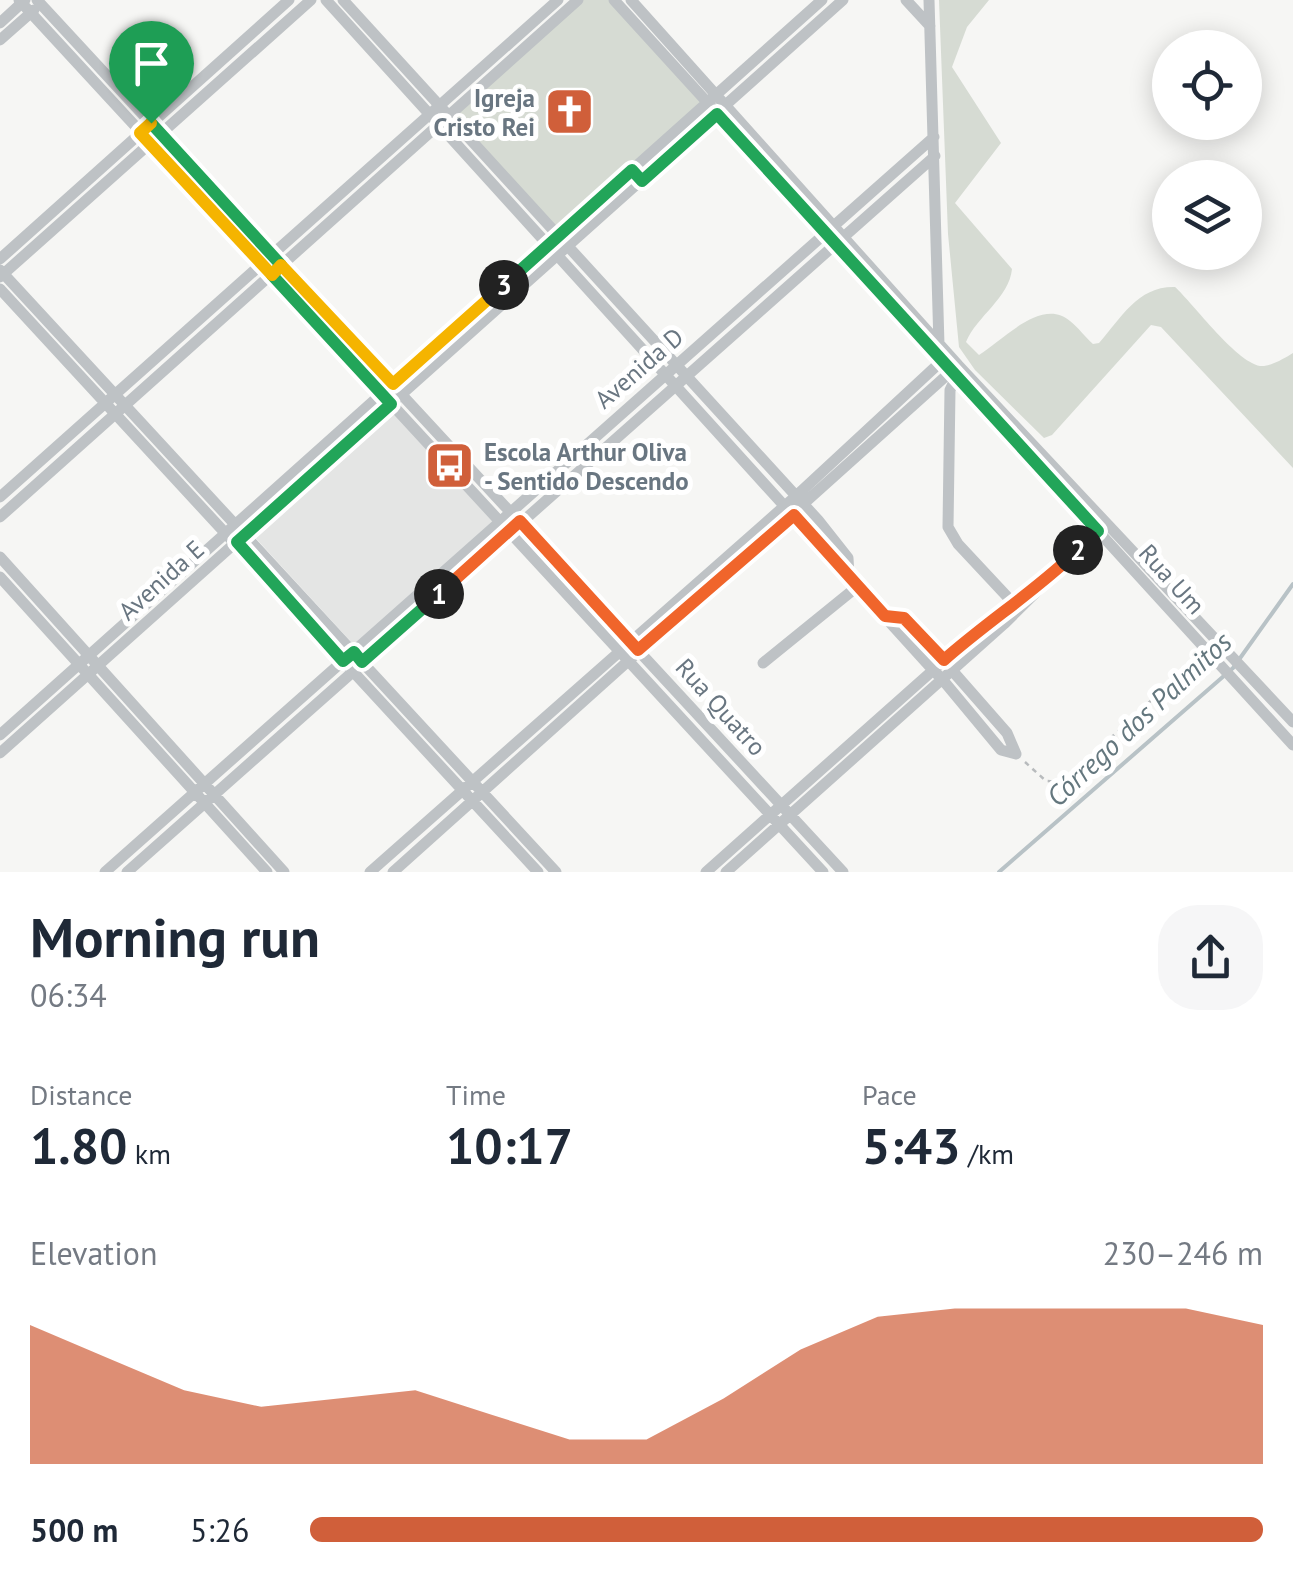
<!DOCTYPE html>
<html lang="en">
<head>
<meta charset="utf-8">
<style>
	:root { --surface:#fff; --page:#f6f6f7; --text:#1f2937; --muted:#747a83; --accent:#d05f3a }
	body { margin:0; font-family:"PT Sans",sans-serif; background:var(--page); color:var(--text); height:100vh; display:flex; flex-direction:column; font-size:38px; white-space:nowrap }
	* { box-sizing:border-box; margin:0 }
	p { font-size:32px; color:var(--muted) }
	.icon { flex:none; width:55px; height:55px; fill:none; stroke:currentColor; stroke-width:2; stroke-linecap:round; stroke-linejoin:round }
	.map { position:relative; height:872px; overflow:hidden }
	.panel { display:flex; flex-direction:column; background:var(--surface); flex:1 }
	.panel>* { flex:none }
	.buttons { position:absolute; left:1152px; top:30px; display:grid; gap:20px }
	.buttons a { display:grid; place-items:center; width:110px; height:110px; border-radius:50%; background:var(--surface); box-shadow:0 5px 25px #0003; font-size:50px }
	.pin { position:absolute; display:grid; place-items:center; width:85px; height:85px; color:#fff; margin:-102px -42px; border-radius:50% 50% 50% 0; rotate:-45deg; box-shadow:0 0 10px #0007 }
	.pin .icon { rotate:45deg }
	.km { position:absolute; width:50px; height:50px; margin:-25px; border-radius:50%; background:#222; color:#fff; font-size:28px; line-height:50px; text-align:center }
	.round { display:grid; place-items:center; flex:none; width:105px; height:105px; border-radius:40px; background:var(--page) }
	.head { display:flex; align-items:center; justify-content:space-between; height:170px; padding:0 30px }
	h1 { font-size:55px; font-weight:700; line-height:75px }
	.figures { display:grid; grid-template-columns:repeat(3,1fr); gap:15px; height:170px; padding:10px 30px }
	.figures div { display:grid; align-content:center }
	.figures b { font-size:50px; font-weight:700 }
	.figures small { font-size:28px; font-weight:400 }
	.figures p { font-size:28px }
	.chart { height:280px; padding:20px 30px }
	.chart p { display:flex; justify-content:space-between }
	.chart svg { width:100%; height:180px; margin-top:10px; fill:var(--accent); opacity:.7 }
	ul { padding:0 30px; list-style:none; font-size:32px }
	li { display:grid; grid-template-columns:160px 120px 1fr; align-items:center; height:75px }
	li i { height:25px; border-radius:12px; background:var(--accent) }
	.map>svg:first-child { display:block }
</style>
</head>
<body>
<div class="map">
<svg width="1293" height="872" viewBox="0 0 1293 872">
	<rect width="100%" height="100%" fill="#f6f6f4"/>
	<!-- built -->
	<path fill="#e4e5e4" d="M391 407 497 521 354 645 252 534Z"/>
	<!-- green -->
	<path fill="#d6dbd3" d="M578 0H613L707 103 558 236 448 115Z
		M939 0H989L967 27 952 67 1001 143 955 203 1012 269C1009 298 977 316 966 342L979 355C1003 340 1042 297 1070 321 1078 327 1085 337 1093 344L1099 343C1122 317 1138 286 1175 287 1193 303 1241 369 1264 366 1273 365 1285 358 1293 353V468L1161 327 1151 325 1052 435 1044 438 975 370 959 347 948 234Z"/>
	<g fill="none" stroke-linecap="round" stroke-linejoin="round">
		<!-- stream -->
		<path stroke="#b8c2c6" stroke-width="4" d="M999 872 1233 668 1293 584"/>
		<!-- path -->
		<path stroke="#b8bbbd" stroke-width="2.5" stroke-dasharray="5 5" stroke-linecap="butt" d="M1025 762 1046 781 1063 782 1196 659"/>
		<!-- minor -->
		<path stroke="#bec2c5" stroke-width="11" d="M19 0 823 872
			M37 0 843 872
			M326 0 933 670 942 679 1001 750 1016 754 1007 733 914 627 899 616H885
			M343 0 818 520 848 558 849 576
			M614 0 1293 745
			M631 0 958 365 1293 722
			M906 0 930 26
			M929 0 939 345
			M0 23 25 0
			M0 40 34 10
			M0 259 289 0
			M0 270 556 872
			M0 277 311 0
			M0 289 538 872
			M959 371 950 390 948 527 958 544 1015 605
			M0 497 558 0
			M0 517 578 0
			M0 557 284 872
			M0 577 267 872
			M763 663 858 586
			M0 735 822 0
			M0 753 843 0
			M105 872 934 137
			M127 872 935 156
			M370 872 796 496 946 357
			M393 872 956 367
			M706 872 1002 609 1030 591
			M726 872 1004 624 1102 527"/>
	</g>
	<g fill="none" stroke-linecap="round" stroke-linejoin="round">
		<defs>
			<path id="split-1" d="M151 123 281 265 272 275 391 404 237 542 343 661 354 652 362 662 439 594"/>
			<path id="split-2" d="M439 594 520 521 638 650 794 515 885 616 904 618 944 660C988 621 1037 590 1078 550"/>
			<path id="split-3" d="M504 285 632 170 642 181 717 114 1098 531 1078 550"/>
			<path id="split-4" d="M151 123 140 133 272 275 281 265 393 384 504 285"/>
		</defs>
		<!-- split-1 casing -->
		<use href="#split-1" stroke="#fff" stroke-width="20"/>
		<!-- split-2 casing -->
		<use href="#split-2" stroke="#fff" stroke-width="20"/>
		<!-- split-3 casing -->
		<use href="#split-3" stroke="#fff" stroke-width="20"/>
		<!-- split-4 casing -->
		<use href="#split-4" stroke="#fff" stroke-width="20"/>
		<!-- split-1 -->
		<use href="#split-1" stroke="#22a559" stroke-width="12"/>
		<!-- split-2 -->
		<use href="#split-2" stroke="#f0652b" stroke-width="12"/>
		<!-- split-3 -->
		<use href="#split-3" stroke="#22a559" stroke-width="12"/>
		<!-- split-4 -->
		<use href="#split-4" stroke="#f5b400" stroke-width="12"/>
	</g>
	<!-- icons -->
	<defs>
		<symbol id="church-square" viewBox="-11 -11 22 22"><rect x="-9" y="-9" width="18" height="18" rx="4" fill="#d05f3a" stroke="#fff"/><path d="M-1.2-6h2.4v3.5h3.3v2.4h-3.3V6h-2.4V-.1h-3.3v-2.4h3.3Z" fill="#fff"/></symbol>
		<symbol id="bus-square" viewBox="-11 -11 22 22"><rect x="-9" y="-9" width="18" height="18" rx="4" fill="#d05f3a" stroke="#fff"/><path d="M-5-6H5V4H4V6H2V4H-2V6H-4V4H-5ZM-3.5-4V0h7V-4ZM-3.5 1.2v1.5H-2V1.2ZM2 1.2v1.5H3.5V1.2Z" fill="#fff"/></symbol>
	</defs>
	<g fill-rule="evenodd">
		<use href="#church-square" x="542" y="84" width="55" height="55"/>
		<use href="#bus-square" x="422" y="438" width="55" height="55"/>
	</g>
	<g text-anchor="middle" stroke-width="10" stroke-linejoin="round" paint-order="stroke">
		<!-- poi labels -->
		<g font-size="25" font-weight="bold" fill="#697681" stroke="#fff" text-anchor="end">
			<text x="535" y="107">Igreja<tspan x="535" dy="29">Cristo Rei</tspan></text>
			<text x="484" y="461" text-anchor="start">Escola Arthur Oliva<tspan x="484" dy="29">- Sentido Descendo</tspan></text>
		</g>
		<!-- street labels -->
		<g font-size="25" fill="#697681" stroke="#fff">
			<text transform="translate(639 368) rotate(-41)" y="9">Avenida D</text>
			<text transform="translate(1172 579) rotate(48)" y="9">Rua Um</text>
			<text transform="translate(161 580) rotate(-42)" y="9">Avenida E</text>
			<text transform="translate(721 707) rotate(48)" y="9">Rua Quatro</text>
		</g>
		<!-- water labels -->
		<g font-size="28" font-style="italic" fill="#64777e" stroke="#fff">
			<text transform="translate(1139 719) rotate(-43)" y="10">Córrego dos Palmitos</text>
		</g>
	</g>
</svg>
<div class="buttons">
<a><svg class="icon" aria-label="locate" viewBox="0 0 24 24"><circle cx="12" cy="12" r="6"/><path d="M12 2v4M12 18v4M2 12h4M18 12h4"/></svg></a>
<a><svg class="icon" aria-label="layers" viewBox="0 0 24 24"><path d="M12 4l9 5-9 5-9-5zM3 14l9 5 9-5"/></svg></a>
</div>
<div class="pin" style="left:151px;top:123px;background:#1e9e55"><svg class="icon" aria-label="arrive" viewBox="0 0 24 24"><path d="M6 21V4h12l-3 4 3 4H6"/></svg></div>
<b class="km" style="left:439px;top:594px">1</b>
<b class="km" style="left:1078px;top:550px">2</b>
<b class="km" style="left:504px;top:285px">3</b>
</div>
<section class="panel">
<div class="head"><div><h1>Morning run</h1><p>06:34</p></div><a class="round"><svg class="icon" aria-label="share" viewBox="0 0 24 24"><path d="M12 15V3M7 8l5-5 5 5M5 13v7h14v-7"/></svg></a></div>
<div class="figures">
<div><p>Distance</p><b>1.80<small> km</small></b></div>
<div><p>Time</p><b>10:17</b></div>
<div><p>Pace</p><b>5:43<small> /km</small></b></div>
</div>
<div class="chart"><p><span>Elevation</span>230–246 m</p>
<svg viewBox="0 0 160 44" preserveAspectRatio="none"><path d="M0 44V10L10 18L20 26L30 30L40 28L50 26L60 32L70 38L80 38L90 28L100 16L110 8L120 6L130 6L140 6L150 6L160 10V44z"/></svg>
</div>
<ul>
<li><b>500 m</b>5:26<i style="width:100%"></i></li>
</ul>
</section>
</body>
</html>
